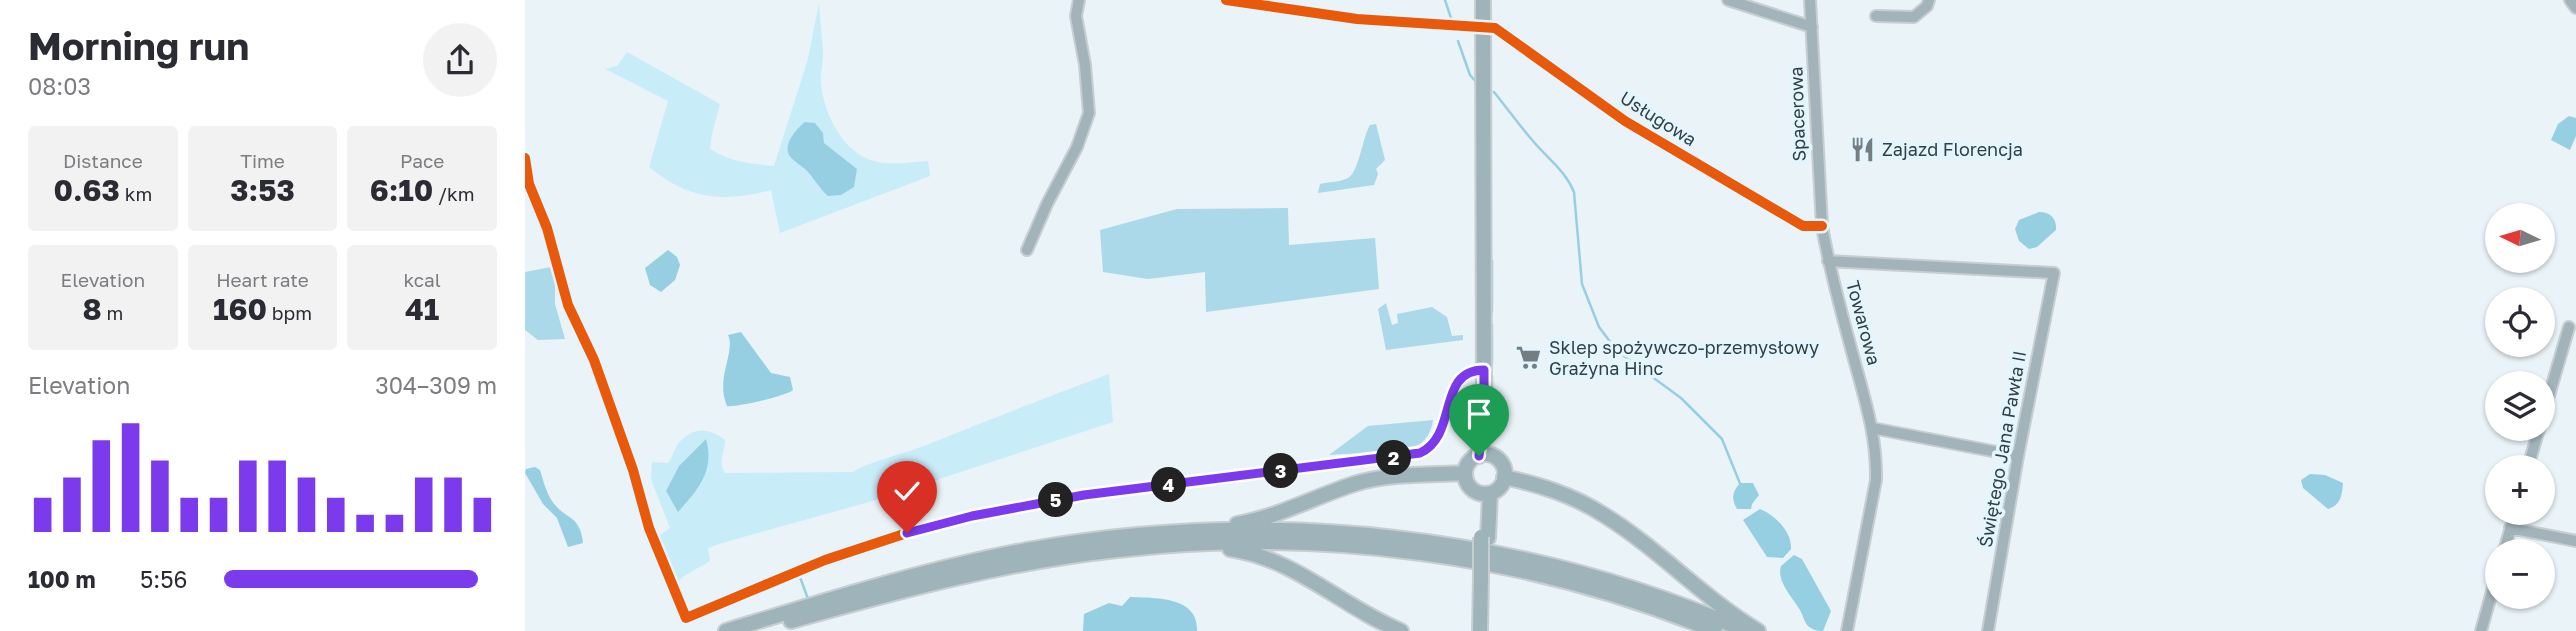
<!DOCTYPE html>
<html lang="en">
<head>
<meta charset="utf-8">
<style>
	:root { --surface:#fff; --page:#f2f2f3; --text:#2b2b33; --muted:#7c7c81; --accent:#7c3aed }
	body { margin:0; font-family:"Golos Text",sans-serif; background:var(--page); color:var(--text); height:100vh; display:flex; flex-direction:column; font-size:26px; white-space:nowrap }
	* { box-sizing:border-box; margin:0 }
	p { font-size:23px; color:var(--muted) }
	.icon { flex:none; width:38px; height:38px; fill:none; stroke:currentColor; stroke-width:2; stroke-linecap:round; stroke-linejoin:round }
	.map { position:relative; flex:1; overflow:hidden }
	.side { display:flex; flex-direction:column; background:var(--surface); width:525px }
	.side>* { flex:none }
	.needle { width:46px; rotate:275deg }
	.buttons { position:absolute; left:1960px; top:203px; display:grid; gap:14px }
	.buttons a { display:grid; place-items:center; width:70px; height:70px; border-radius:50%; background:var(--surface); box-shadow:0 2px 5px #0004; font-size:35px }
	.pin { position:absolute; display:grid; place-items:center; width:60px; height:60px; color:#fff; margin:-72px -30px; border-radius:50% 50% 50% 0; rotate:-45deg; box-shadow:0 0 7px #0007 }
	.pin .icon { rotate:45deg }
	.km { position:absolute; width:35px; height:35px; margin:-18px; border-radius:50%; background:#222; color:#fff; font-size:19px; line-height:35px; text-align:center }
	.round { display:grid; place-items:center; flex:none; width:74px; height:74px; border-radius:37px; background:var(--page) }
	.head { display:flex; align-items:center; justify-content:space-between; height:119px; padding:0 28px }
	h1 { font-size:38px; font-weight:700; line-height:52px }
	.metrics { display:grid; grid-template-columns:repeat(3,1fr); gap:10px; height:119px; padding:7px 28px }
	.metrics div { display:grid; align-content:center; border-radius:7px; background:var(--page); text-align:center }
	.metrics b { font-size:30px; font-weight:700 }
	.metrics small { font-size:19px; font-weight:400 }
	.metrics p { font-size:19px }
	.chart { height:196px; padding:14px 28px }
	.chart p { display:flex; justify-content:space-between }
	.chart svg { width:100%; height:126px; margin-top:7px; stroke:var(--accent); stroke-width:6 }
	ul { padding:0 28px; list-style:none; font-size:23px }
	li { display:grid; grid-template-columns:112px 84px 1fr; align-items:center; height:52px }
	li i { height:18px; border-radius:9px; background:var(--accent) }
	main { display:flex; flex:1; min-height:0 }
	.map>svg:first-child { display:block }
</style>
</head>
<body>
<main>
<section class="side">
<div class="head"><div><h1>Morning run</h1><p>08:03</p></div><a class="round"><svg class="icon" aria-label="share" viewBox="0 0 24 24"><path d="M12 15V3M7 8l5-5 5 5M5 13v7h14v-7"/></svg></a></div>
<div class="metrics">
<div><p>Distance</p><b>0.63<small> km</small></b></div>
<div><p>Time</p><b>3:53</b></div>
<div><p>Pace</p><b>6:10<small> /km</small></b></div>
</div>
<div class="metrics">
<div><p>Elevation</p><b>8<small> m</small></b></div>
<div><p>Heart rate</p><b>160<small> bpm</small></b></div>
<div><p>kcal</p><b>41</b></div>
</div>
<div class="chart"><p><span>Elevation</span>304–309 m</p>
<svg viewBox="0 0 160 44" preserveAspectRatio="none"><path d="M5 44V32M15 44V25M25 44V12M35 44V6M45 44V19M55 44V32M65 44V32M75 44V19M85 44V19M95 44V25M105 44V32M115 44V38M125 44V38M135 44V25M145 44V25M155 44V32"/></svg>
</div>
<ul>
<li><b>100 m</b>5:56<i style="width:93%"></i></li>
</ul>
</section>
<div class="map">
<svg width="2051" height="631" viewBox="0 0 2051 631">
	<rect width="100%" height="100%" fill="#eaf3f7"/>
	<!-- green -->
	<path fill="#c9ecf9" d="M294 3C295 19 297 35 298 52 298 63 295 74 296 84 299 114 318 153 349 161 365 166 386 162 403 161L405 176 255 233 246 190C197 203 163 199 124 167L143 101 80 69 92 66 102 52 195 104 187 134 185 149C206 162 225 164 249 166L283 59Z
		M584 374 588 422 344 502 197 543 183 548 185 561C174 569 162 571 153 582L148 577 132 537 145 528 126 479 127 462 143 463C148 457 149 448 154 443 169 426 184 428 200 440 200 454 192 460 200 473L328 472C345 461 382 453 404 444 464 420 524 396 584 374Z"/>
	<!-- forest -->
	<path fill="#abd9e9" d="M851 124 860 160 851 169 853 174 849 185 793 193 795 184C803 182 816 182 823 178 834 172 837 139 845 125Z
		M763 208 764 245 850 238 854 289 681 312 680 272 623 279 578 272 575 230 652 209Z
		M26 267 30 275V304L40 339 13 340 0 330V272Z
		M861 303 867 325 873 323 872 314 907 307 922 317 927 336 938 335V340L861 350 853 309Z
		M908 420C907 428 903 439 895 444 878 453 825 453 804 455L843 426Z"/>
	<!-- water -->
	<path fill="#97cfe2" d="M2044 116 2051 118V136L2045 150 2026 140 2033 124Z
		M280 122 290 123 298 133 299 143 332 169 329 187 316 195 303 196C294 188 289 178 281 170 276 165 268 161 264 155 258 144 272 128 280 122Z
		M1514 212C1525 212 1532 218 1531 230L1512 247 1504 249 1494 241 1490 229 1494 220Z
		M143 250 152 257 155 265 150 280 136 292 125 285 120 268Z
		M216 332 246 373 265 377 268 390C261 396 210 408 202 406 190 378 211 352 203 335Z
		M181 439C190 471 173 490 153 512L141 491 154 466Z
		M10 467 15 470C18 480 21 492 27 501 40 520 55 514 58 543L43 547 32 518 18 504 0 473 1 469Z
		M1785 474 1800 475 1818 483C1817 495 1816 505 1803 509L1778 488 1776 480Z
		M1215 483H1228L1234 495 1227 504 1226 509H1212C1206 498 1207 492 1215 483Z
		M1235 509C1250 515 1267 532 1266 549L1258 558 1242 557 1218 520Z
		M1269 555 1277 559 1306 611 1298 631C1292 631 1287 630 1282 625 1279 621 1278 615 1275 610 1268 598 1251 581 1256 566Z
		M605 597C629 598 674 596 672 631H558L559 614 584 603 597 606Z"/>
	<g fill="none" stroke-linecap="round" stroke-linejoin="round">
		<!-- stream -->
		<path stroke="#97cfe2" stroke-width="2.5" d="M920 0 926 18
			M933 41 945 75 952 83
			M969 92C982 108 994 125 1008 141 1023 159 1040 170 1049 192L1057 284 1074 327 1092 351 1156 398 1197 439 1216 486
			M967 312V261
			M967 325V364
			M967 400V377
			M275 577 283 599"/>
		<defs>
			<path id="minor" d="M701 0 832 19 970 28 1100 121 1278 226H1297
				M1203 0 1287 27
				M1285 0 1297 226C1305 273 1318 318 1330 363 1341 403 1352 439 1351 480L1322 631
				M2045 0 2051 8
				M1351 16 1389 17 1402 6 1404 0
				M0 158 4 184 22 228 43 305 69 360 108 470 124 528 161 618 300 560 382 533 447 516 559 495 895 453C934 435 910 370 959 370
				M502 250 522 204 552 147 564 113 560 65 551 16 554 0
				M1303 261 1529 273 1493 456 1463 631
				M2018 416 2044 327
				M1347 428 1493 456
				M2003 467 2014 429
				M1985 528 2051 541
				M1979 551 1990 513
				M1956 631 1972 574"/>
			<path id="major" d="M940 474a20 20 0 1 1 40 0a20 20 0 1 1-40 0Z
				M954 456 959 407 958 0
				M979 477C1015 485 1048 495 1079 515 1134 549 1178 598 1233 631
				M712 524C753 517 789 497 829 484 864 473 903 475 940 473
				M963 538 965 494
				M705 549C772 559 815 606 876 631
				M266 621C373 591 481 562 592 550 793 527 1003 554 1190 631
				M201 631C300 601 400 569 502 550 743 506 997 534 1221 631
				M955 631 956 577"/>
		</defs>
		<!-- minor casing -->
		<use href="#minor" stroke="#c6ced2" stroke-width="14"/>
		<!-- major casing -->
		<use href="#major" stroke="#c6ced2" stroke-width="18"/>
		<!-- minor -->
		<use href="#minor" stroke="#a2b3ba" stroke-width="10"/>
		<!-- major -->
		<use href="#major" stroke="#9fb3ba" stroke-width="14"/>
		<defs>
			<path id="major-bridge" d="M956 537V577"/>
		</defs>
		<!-- major-bridge casing -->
		<use href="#major-bridge" stroke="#c6ced2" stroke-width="18" stroke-linecap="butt"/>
		<!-- major-bridge -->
		<use href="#major-bridge" stroke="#9fb3ba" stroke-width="14"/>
		<defs>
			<path id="cycleway" d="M701 0 832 19 970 28 1100 121 1278 226H1297
				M0 158 4 184 22 228 43 305 69 360 108 470 124 528 161 618 300 560 382 533 447 516 559 495 895 453C934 435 910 370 959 370"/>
		</defs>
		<!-- cycleway casing -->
		<use href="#cycleway" stroke="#e4f6fd" stroke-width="15"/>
		<!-- cycleway -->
		<use href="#cycleway" stroke="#e8590c" stroke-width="10"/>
	</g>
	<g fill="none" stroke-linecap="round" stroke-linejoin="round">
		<defs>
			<path id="route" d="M382 533 447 516 559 495 895 453C934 435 911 370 959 370V407L954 456"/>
		</defs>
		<!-- route casing -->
		<use href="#route" stroke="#fff" stroke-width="14"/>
		<!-- route -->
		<use href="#route" stroke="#7c3aed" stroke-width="9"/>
	</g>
	<!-- icons -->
	<defs>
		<symbol id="restaurant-bare" viewBox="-9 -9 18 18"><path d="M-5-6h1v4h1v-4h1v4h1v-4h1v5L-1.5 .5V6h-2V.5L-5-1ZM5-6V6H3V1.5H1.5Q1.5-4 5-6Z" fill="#737e82" stroke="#e4f6fd" stroke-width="2.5" paint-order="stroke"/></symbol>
		<symbol id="supermarket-bare" viewBox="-9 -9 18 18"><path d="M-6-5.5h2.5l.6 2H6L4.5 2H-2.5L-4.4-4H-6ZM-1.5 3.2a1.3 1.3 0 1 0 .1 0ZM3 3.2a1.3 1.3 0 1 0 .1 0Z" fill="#737e82" stroke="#e4f6fd" stroke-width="2.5" paint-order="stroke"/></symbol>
	</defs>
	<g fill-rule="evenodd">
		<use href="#restaurant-bare" x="1320" y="132" width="35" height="35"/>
		<use href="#supermarket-bare" x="986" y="340" width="35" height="35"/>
	</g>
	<g text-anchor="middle" stroke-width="7" stroke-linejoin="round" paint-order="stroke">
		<!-- street labels -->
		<g font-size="18" fill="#333f43" stroke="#e4f6fd">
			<text transform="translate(1273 114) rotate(-92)" y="6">Spacerowa</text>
			<text transform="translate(1133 119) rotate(32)" y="6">Usługowa</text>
			<text transform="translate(1338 323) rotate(75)" y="6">Towarowa</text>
			<text transform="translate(1478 449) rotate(-80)" y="6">Świętego Jana Pawła II</text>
		</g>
		<!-- poi labels -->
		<g font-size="18" fill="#333f43" stroke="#e4f6fd" text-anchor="start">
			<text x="1357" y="156">Zajazd Florencja</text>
			<text x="1024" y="354">Sklep spożywczo-przemysłowy<tspan x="1024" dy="21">Grażyna Hinc</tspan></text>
		</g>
	</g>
</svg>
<div class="buttons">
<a><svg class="needle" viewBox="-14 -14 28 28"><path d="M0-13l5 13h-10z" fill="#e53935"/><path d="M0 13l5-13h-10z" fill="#7c7c81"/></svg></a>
<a><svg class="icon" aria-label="locate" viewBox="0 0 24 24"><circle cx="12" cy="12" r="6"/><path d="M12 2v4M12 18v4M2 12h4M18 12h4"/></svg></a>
<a><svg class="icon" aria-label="layers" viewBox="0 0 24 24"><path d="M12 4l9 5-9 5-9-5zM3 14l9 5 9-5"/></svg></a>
<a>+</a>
<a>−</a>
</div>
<div class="pin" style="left:954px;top:456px;background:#1e9e55"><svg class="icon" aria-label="arrive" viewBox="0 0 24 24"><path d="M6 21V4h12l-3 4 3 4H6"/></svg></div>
<div class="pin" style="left:382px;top:533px;background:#d93025"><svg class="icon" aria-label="check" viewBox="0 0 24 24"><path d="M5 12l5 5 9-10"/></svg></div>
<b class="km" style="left:869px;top:458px">2</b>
<b class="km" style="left:756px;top:471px">3</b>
<b class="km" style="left:644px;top:485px">4</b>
<b class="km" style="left:531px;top:500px">5</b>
</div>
</main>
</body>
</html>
